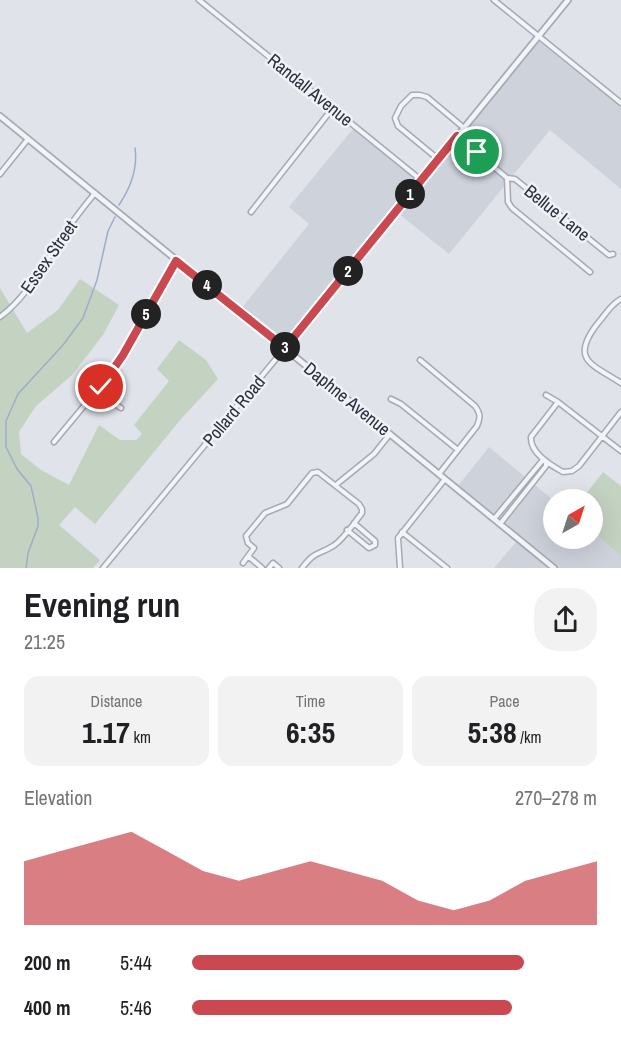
<!DOCTYPE html>
<html lang="en">
<head>
<meta charset="utf-8">
<style>
	:root { --surface:#fff; --page:#f2f2f2; --text:#202124; --muted:#757577; --accent:#ca4951 }
	body { margin:0; font-family:"Archivo Narrow",sans-serif; background:var(--page); color:var(--text); height:100vh; display:flex; flex-direction:column; font-size:22px; white-space:nowrap }
	* { box-sizing:border-box; margin:0 }
	p { font-size:20px; color:var(--muted) }
	.icon { flex:none; width:33px; height:33px; fill:none; stroke:currentColor; stroke-width:2; stroke-linecap:round; stroke-linejoin:round }
	.map { position:relative; height:568px; overflow:hidden }
	.drawer { display:flex; flex-direction:column; background:var(--surface); flex:1 }
	.drawer>* { flex:none }
	.needle { width:39px; rotate:39deg }
	.fabs { position:absolute; left:543px; top:489px; display:grid; gap:12px }
	.fabs a { display:grid; place-items:center; width:60px; height:60px; border-radius:50%; background:var(--surface); box-shadow:0 6px 24px #0002; font-size:30px }
	.pin { position:absolute; display:grid; place-items:center; width:51px; height:51px; color:#fff; margin:-26px; border:3px solid #fff; border-radius:50%; box-shadow:0 2px 6px #0007 }
	.km { position:absolute; width:30px; height:30px; margin:-15px; border-radius:50%; background:#222; color:#fff; font-size:16px; line-height:30px; text-align:center }
	.round { display:grid; place-items:center; flex:none; width:63px; height:63px; border-radius:24px; background:var(--page) }
	.summary { display:flex; align-items:center; justify-content:space-between; height:102px; padding:0 24px }
	h1 { font-size:33px; font-weight:700; line-height:45px }
	.figures { display:grid; grid-template-columns:repeat(3,1fr); gap:9px; height:102px; padding:6px 24px }
	.figures div { display:grid; align-content:center; border-radius:15px; background:var(--page); text-align:center }
	.figures b { font-size:30px; font-weight:700 }
	.figures small { font-size:16px; font-weight:400 }
	.figures p { font-size:16px }
	.chart { height:168px; padding:12px 24px }
	.chart p { display:flex; justify-content:space-between }
	.chart svg { width:100%; height:108px; margin-top:6px; fill:var(--accent); opacity:.7 }
	ul { padding:0 24px; list-style:none; font-size:20px }
	li { display:grid; grid-template-columns:96px 72px 1fr; align-items:center; height:45px }
	li i { height:15px; border-radius:8px; background:var(--accent) }
	.map>svg:first-child { display:block }
</style>
</head>
<body>
<div class="map">
<svg width="621" height="568" viewBox="0 0 621 568">
	<rect width="100%" height="100%" fill="#e0e3e9"/>
	<!-- built -->
	<path fill="#ced2db" d="M534 37 621 107V189L550 130 449 254 393 209 285 344 241 309 309 224 289 207 352 130 360 127 420 176Z
		M489 447 553 500 554 538H592L593 532 621 556V568H494L516 542 454 491Z"/>
	<!-- green -->
	<path fill="#c4d2c2" d="M80 279 119 305 103 335 72 375 36 406 19 432 21 454 41 470 69 485 99 425 120 440H136L142 434 134 425 169 381 157 369 179 340 206 360 218 379 181 419 95 524 75 507 59 525 100 560 93 568H0V288L27 333 58 310Z
		M603 472 621 486V556L593 532 592 500 582 499Z"/>
	<g fill="none" stroke-linecap="round" stroke-linejoin="round">
		<!-- stream -->
		<path stroke="#9caec8" stroke-width="1.5" d="M119 205C131 187 138 169 135 148
			M26 568 28 553 38 526V518L31 486 17 469 6 447V421L18 394 63 345 83 318 97 280 108 231 115 217"/>
		<defs>
			<path id="minor" d="M199 0 421 180
				M494 0 621 103
				M457 136 507 178 515 179 609 255 613 254
				M438 159 398 126 395 118 401 106 412 95H420L427 97 464 128
				M0 174 28 139
				M507 178 508 202 512 208 590 272
				M251 212 332 109
				M621 299C610 305 606 314 598 323 569 360 592 364 621 383
				M0 317C30 295 47 257 69 227 77 215 86 204 95 193
				M420 360 475 406C480 413 481 417 477 426L439 474
				M92 384H96L98 390 92 388Z
				M101 387 110 401 121 408
				M546 395 558 402 621 451
				M391 399 401 404 458 450
				M558 402 531 437C530 453 550 465 563 472L572 471 579 466 621 412
				M54 442 113 371 176 261
				M337 484 374 454 390 434
				M494 519 542 461H546V466L500 524
				M347 530 369 548 375 545V541L354 523
				M402 532 447 568
				M248 556 262 568
				M243 563 254 548 248 543 246 536 265 513 287 504 312 473 318 472 359 504 362 509V513C354 523 344 539 333 546 317 556 316 550 302 568
				M103 568 285 348
				M269 568 273 563 279 568
				M400 568 398 538 445 479"/>
			<path id="tertiary" d="M0 116 554 568
				M285 348 568 0"/>
		</defs>
		<!-- minor casing -->
		<use href="#minor" stroke="#a5aab3" stroke-width="7"/>
		<!-- tertiary casing -->
		<use href="#tertiary" stroke="#a5aab3" stroke-width="8"/>
		<!-- minor -->
		<use href="#minor" stroke="#f3f4f7" stroke-width="4"/>
		<!-- tertiary -->
		<use href="#tertiary" stroke="#f3f4f7" stroke-width="4.5"/>
	</g>
	<g fill="none" stroke-linecap="round" stroke-linejoin="round">
		<defs>
			<path id="route" d="M101 387 123 355 176 261 285 348 457 136 477 152"/>
		</defs>
		<!-- route casing -->
		<use href="#route" stroke="#fff" stroke-width="12"/>
		<!-- route -->
		<use href="#route" stroke="#ca4951" stroke-width="8"/>
	</g>
	<g text-anchor="middle" stroke-width="5" stroke-linejoin="round" paint-order="stroke">
		<!-- street labels -->
		<g font-size="18" fill="#293040" stroke="#f0f2f6">
			<text transform="translate(310 90) rotate(39)" y="6">Randall Avenue</text>
			<text transform="translate(557 213) rotate(39)" y="6">Bellue Lane</text>
			<text transform="translate(49 257) rotate(-55)" y="6">Essex Street</text>
			<text transform="translate(347 399) rotate(39)" y="6">Daphne Avenue</text>
			<text transform="translate(234 411) rotate(-50)" y="6">Pollard Road</text>
		</g>
	</g>
</svg>
<div class="fabs">
<a><svg class="needle" viewBox="-14 -14 28 28"><path d="M0-13l5 13h-10z" fill="#e53935"/><path d="M0 13l5-13h-10z" fill="#757577"/></svg></a>
</div>
<div class="pin" style="left:477px;top:152px;background:#1e9e55"><svg class="icon" aria-label="arrive" viewBox="0 0 24 24"><path d="M6 21V4h12l-3 4 3 4H6"/></svg></div>
<div class="pin" style="left:101px;top:387px;background:#d93025"><svg class="icon" aria-label="check" viewBox="0 0 24 24"><path d="M5 12l5 5 9-10"/></svg></div>
<b class="km" style="left:410px;top:194px">1</b>
<b class="km" style="left:348px;top:271px">2</b>
<b class="km" style="left:285px;top:347px">3</b>
<b class="km" style="left:207px;top:285px">4</b>
<b class="km" style="left:146px;top:314px">5</b>
</div>
<section class="drawer">
<div class="summary"><div><h1>Evening run</h1><p>21:25</p></div><a class="round"><svg class="icon" aria-label="share" viewBox="0 0 24 24"><path d="M12 15V3M7 8l5-5 5 5M5 13v7h14v-7"/></svg></a></div>
<div class="figures">
<div><p>Distance</p><b>1.17<small> km</small></b></div>
<div><p>Time</p><b>6:35</b></div>
<div><p>Pace</p><b>5:38<small> /km</small></b></div>
</div>
<div class="chart"><p><span>Elevation</span>270–278 m</p>
<svg viewBox="0 0 160 44" preserveAspectRatio="none"><path d="M0 44V18L10 14L20 10L30 6L40 14L50 22L60 26L70 22L80 18L90 22L100 26L110 34L120 38L130 34L140 26L150 22L160 18V44z"/></svg>
</div>
<ul>
<li><b>200 m</b>5:44<i style="width:82%"></i></li>
<li><b>400 m</b>5:46<i style="width:79%"></i></li>
</ul>
</section>
</body>
</html>
